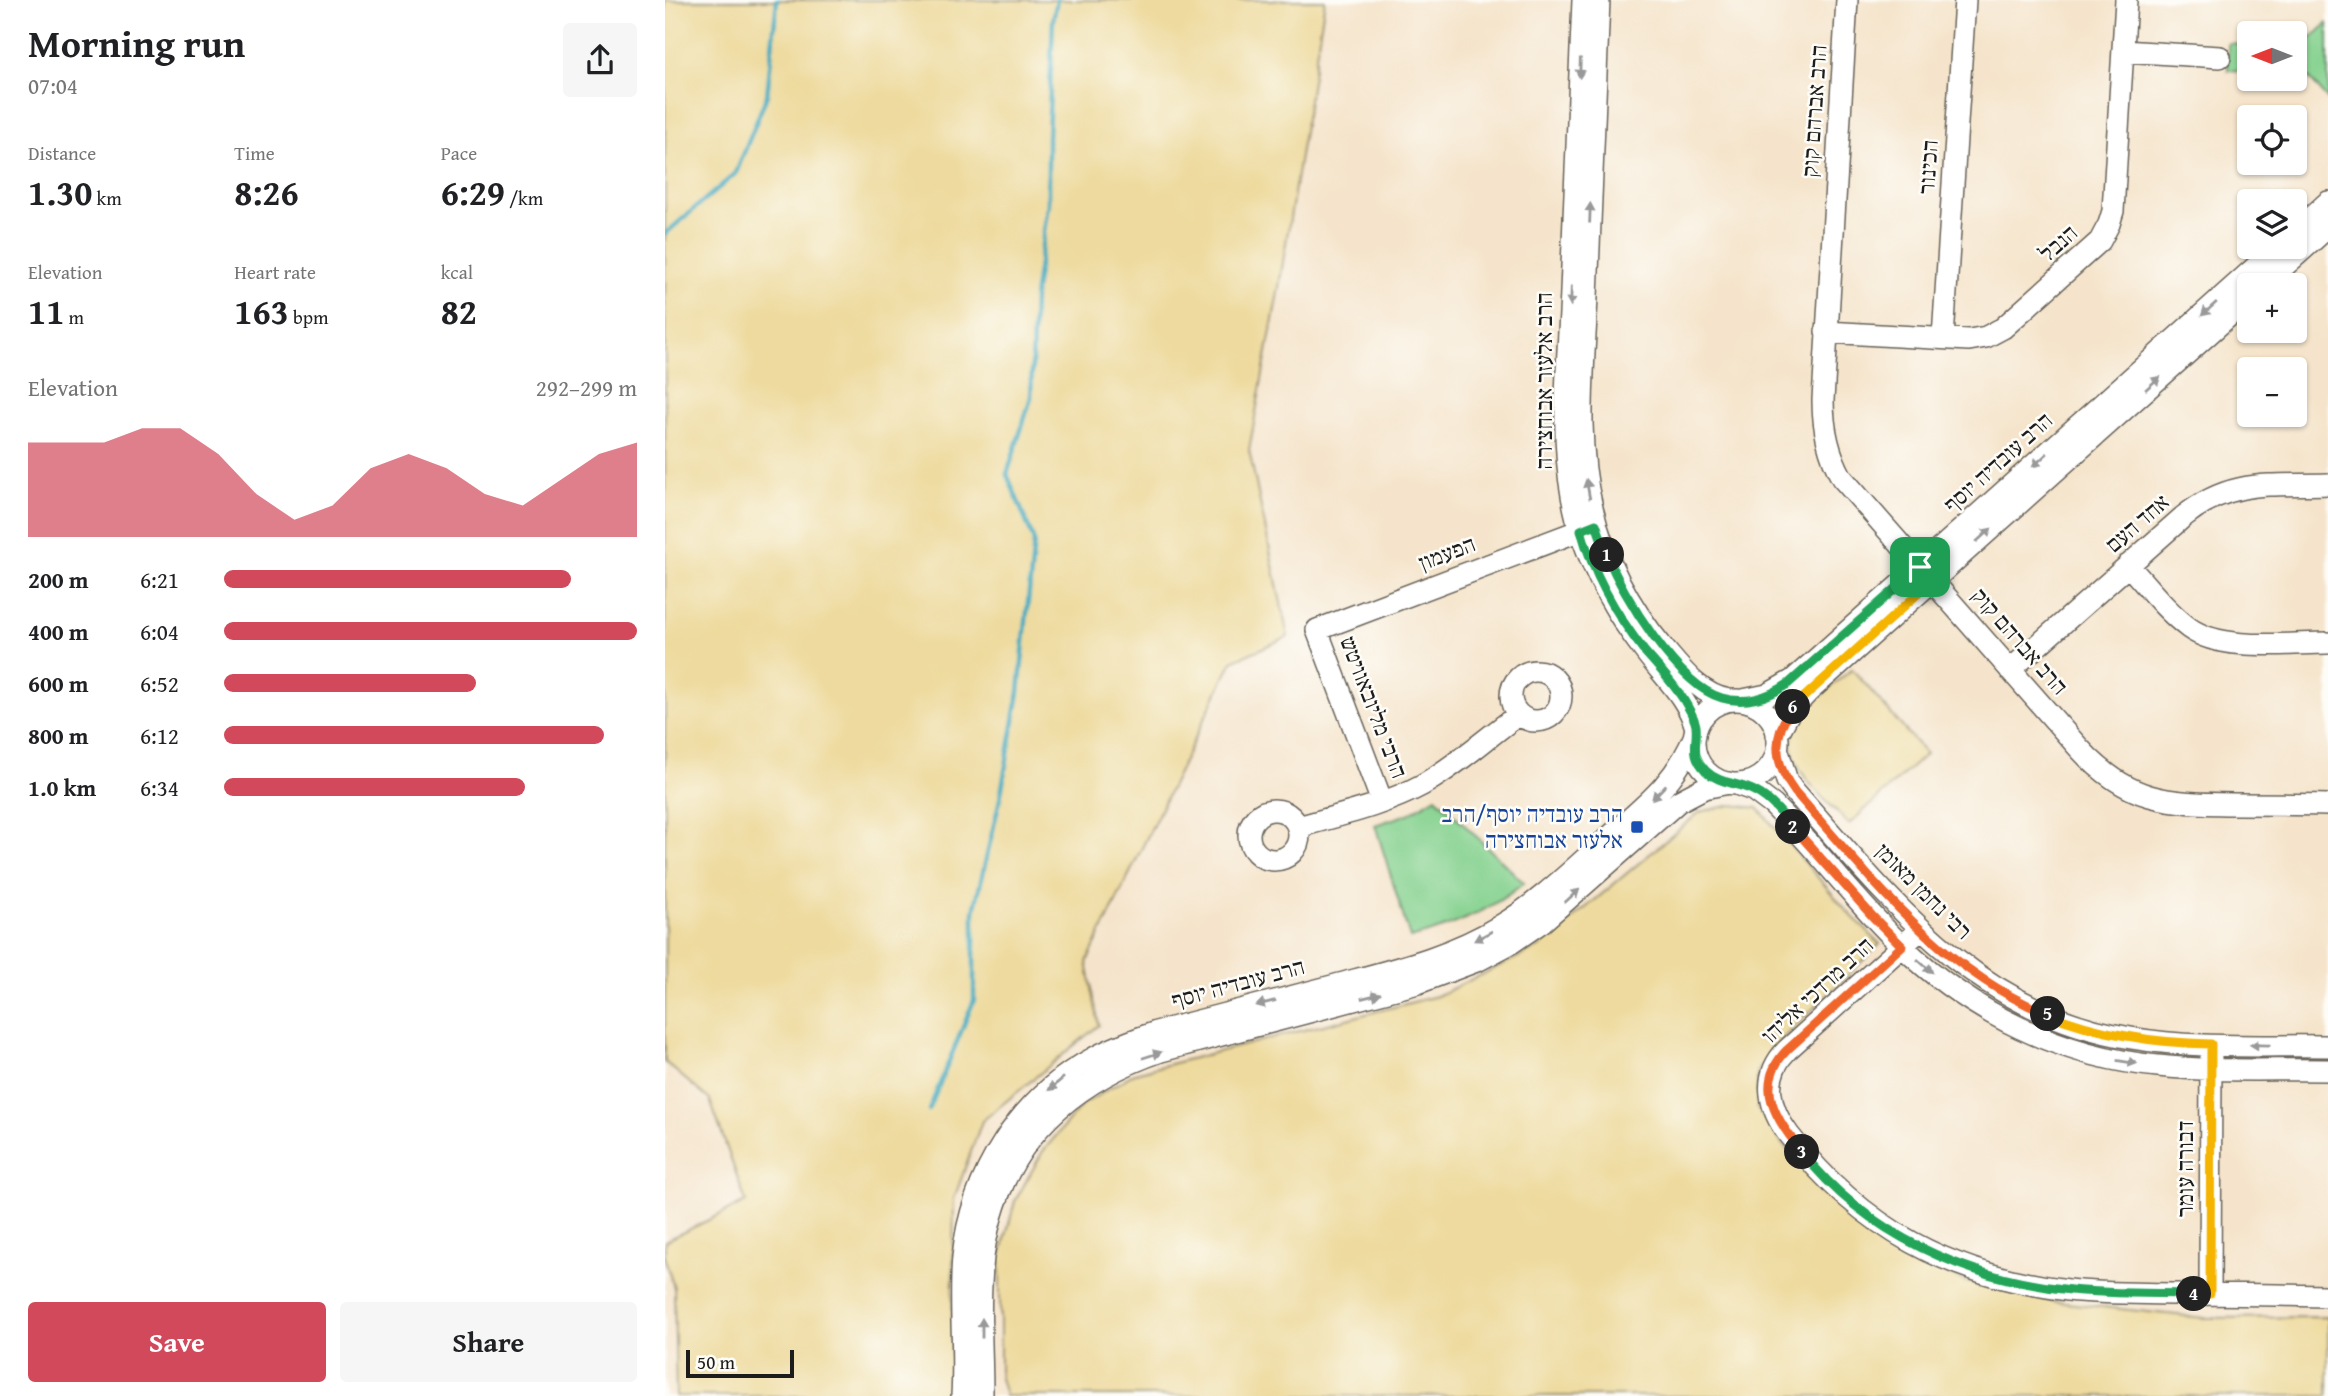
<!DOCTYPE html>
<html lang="en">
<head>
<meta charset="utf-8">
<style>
	:root { --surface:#fff; --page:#f6f6f6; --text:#202124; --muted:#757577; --accent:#d1495b }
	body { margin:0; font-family:"Gentium Book Plus","Frank Ruhl Libre",serif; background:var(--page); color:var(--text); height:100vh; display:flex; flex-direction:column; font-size:26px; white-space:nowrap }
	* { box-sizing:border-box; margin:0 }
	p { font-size:23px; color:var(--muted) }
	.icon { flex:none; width:38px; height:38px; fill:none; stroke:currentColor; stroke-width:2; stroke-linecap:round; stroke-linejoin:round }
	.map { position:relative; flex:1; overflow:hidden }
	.drawer { display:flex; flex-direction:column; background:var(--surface); width:665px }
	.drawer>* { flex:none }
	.needle { width:46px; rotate:270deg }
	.controls { position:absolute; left:1572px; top:21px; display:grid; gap:14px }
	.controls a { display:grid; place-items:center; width:70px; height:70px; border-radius:7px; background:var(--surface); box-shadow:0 2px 5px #0004; font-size:35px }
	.scale { position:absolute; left:21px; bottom:18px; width:108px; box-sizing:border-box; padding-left:7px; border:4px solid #1c1c1c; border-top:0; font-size:19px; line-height:24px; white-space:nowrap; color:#1c1c1c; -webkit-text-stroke:5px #fdfcf7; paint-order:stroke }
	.pin { position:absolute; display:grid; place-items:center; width:60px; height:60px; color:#fff; margin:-30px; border-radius:14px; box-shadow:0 4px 10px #0006 }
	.km { position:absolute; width:35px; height:35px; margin:-18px; border-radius:50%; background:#222; color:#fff; font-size:19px; line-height:35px; text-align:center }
	.round { display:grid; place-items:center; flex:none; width:74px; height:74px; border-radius:7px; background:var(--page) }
	.headline { display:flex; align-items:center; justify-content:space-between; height:119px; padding:0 28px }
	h1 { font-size:38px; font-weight:700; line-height:52px }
	.figures { display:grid; grid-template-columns:repeat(3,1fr); gap:10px; height:119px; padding:7px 28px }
	.figures div { display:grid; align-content:center }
	.figures b { font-size:35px; font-weight:700 }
	.figures small { font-size:19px; font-weight:400 }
	.figures p { font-size:19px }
	.chart { height:196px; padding:14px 28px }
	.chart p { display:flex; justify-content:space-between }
	.chart svg { width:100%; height:126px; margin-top:7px; fill:var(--accent); opacity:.7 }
	.primary-button { display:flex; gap:14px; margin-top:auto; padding:14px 28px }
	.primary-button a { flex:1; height:80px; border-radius:7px; background:var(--accent); color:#fff; font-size:28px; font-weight:700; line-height:80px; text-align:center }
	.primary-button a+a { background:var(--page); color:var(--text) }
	ul { padding:0 28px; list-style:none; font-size:23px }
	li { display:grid; grid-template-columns:112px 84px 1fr; align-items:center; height:52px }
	li i { height:18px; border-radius:9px; background:var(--accent) }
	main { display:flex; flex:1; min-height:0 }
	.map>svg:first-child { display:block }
</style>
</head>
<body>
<main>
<section class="drawer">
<div class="headline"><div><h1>Morning run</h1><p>07:04</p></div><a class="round"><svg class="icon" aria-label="share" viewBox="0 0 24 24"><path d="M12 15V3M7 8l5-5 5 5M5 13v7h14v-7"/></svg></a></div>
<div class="figures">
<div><p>Distance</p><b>1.30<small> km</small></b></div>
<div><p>Time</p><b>8:26</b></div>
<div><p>Pace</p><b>6:29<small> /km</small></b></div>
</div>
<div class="figures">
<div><p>Elevation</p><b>11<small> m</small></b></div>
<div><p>Heart rate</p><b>163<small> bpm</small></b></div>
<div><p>kcal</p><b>82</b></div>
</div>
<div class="chart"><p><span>Elevation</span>292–299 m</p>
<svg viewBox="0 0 160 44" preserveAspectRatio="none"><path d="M0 44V11L10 11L20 11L30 6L40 6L50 15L60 29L70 38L80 33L90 20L100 15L110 20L120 29L130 33L140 24L150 15L160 11V44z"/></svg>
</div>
<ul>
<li><b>200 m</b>6:21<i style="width:84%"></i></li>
<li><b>400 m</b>6:04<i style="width:100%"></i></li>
<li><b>600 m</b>6:52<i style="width:61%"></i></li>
<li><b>800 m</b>6:12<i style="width:92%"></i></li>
<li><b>1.0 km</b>6:34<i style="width:73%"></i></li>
</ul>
<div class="primary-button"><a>Save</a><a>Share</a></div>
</section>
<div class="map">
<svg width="1663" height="1396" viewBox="0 0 1663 1396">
	<rect width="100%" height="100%" fill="#fdfcf7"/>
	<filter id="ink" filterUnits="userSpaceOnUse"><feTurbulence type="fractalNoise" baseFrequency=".0143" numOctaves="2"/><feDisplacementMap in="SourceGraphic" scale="14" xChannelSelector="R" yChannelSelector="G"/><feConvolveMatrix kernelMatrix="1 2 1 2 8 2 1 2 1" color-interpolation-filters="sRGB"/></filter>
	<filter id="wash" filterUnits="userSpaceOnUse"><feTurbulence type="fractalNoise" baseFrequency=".00686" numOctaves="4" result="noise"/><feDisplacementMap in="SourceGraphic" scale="28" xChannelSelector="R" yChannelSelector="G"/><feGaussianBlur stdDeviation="1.57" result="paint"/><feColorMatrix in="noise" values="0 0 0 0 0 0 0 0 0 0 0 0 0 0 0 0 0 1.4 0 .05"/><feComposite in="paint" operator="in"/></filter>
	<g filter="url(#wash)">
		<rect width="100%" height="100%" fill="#f5e4cb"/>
		<!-- green -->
		<path fill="#86d290" stroke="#517756" stroke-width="2" d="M1663 23V100L1640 73H1629V48H1635Z
			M1563 43 1584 45V71L1563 70Z
			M771 797 859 883C824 911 788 927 745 938L710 825 743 814Z"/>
		<!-- sand -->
		<path fill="#eeda9e" stroke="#857b5d" stroke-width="2" d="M0 0H660L614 287 584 450 623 637 567 661 422 962 434 1025 317 1121 289 1199 286 1395 284 1396H11L9 1288 0 1259V1241L81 1202 45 1100 0 1062Z
			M1187 669 1261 754 1184 824C1156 794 1103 756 1139 713 1152 697 1171 683 1187 669Z
			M1067 805 1093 808 1182 911 1215 944 1117 1039 1092 1072V1108L1117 1144 1159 1193 1223 1248 1302 1282 1391 1302 1539 1318 1663 1317V1396H340L335 1378V1259L350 1201 378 1151 417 1105 470 1073 772 996 874 947 1035 812Z"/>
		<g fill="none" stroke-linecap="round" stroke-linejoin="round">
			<!-- stream -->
			<path stroke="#3ea9be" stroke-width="4.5" d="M0 234 71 173 102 95 112 0
				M264 1110 309 1000V911L335 799 354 692 369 541 342 474 366 398 369 297 383 204V137L388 20 392 0"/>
		</g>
	</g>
	<g filter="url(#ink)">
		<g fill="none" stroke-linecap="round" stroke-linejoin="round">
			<defs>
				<path id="minor" d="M918 0C914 97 910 194 906 291 903 373 891 460 918 539 932 579 953 616 979 650 998 676 1022 696 1031 728
					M934 0C930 99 926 198 922 297 919 367 910 440 927 508 939 560 965 608 999 649 1016 669 1036 696 1064 700
					M1182 0 1158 400C1158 428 1163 453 1177 478L1414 748C1464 803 1502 803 1571 804 1602 804 1632 804 1663 805
					M1458 51 1555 57
					M1629 233 1663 202
					M1598 285 1663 227
					M1161 332 1304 340 1321 337 1338 328 1435 241 1444 224 1448 211 1461 0
					M1278 338 1300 0
					M1463 565C1482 586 1501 611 1524 628 1557 652 1623 643 1663 643
					M1345 670 1518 517C1566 478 1605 486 1663 484
					M846 696a25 25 0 1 1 50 0a25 25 0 1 1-50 0Z
					M1029 742a42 42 0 1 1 84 0a42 42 0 1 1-84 0Z
					M1078 700 1102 695 1128 680 1613 247
					M1112 735 1125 711 1143 692 1584 298
					M1112 748 1122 781 1130 792C1227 902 1311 1013 1466 1038 1530 1049 1598 1045 1663 1046
					M1071 784 1088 790 1108 805C1153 850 1191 902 1237 946 1306 1013 1397 1057 1493 1066 1549 1072 1606 1069 1663 1070
					M717 802 652 630 929 525
					M584 835a25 25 0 1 1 50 0a25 25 0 1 1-50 0Z
					M633 827C674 815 718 806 757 785 791 766 821 738 853 715
					M1255 930 1122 1050C1096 1076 1104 1109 1124 1135 1197 1229 1286 1276 1403 1290 1440 1294 1477 1293 1514 1294 1564 1294 1613 1295 1663 1296
					M1545 1294 1546 1057
					M297 1396C300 1350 294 1303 298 1257 306 1176 355 1098 427 1059 447 1047 469 1040 491 1032 551 1016 611 1001 671 985 727 970 785 957 835 926 875 902 908 869 942 839 980 805 1010 784 1030 735
					M317 1396C317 1350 313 1302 318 1257 332 1150 397 1085 496 1051L753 983 814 960 846 943 878 921 1014 801 1039 788 1064 783"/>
			</defs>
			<!-- minor casing -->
			<use href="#minor" stroke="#686259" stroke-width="24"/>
			<!-- minor -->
			<use href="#minor" stroke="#fff" stroke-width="21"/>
		</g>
		<!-- one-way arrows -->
		<defs><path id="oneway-solid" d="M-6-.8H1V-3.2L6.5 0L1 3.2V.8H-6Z" transform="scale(1.75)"/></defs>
		<g fill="#999">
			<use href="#oneway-solid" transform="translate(915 68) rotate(92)"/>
			<use href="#oneway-solid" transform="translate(925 213) rotate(-88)"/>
			<use href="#oneway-solid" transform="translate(906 296) rotate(92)"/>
			<use href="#oneway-solid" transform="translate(1544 309) rotate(138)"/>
			<use href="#oneway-solid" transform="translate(1488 383) rotate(-42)"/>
			<use href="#oneway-solid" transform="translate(1375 460) rotate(138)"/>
			<use href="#oneway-solid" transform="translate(923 489) rotate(-100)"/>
			<use href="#oneway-solid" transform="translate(1319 535) rotate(-42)"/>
			<use href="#oneway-solid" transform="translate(994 792) rotate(134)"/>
			<use href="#oneway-solid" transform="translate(907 896) rotate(-42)"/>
			<use href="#oneway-solid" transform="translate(818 936) rotate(152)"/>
			<use href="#oneway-solid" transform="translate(1260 966) rotate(41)"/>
			<use href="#oneway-solid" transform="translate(706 996) rotate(-15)"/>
			<use href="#oneway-solid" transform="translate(601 1003) rotate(165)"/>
			<use href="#oneway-solid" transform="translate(1595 1045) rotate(-179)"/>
			<use href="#oneway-solid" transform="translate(487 1055) rotate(-18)"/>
			<use href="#oneway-solid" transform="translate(1462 1062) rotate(9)"/>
			<use href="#oneway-solid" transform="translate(391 1084) rotate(140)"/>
			<use href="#oneway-solid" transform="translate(317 1328) rotate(-90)"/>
		</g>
	</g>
	<g fill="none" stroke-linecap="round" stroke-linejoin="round" filter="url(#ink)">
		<defs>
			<path id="split-1" d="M942 555C958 596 1013 686 1057 698 1080 705 1104 697 1123 684L1255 567"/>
			<path id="split-2" d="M942 555 931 524 916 530C928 574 952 616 980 652 994 668 1009 684 1020 702 1024 709 1030 718 1031 726 1033 744 1024 753 1041 771 1053 783 1069 782 1085 789 1103 796 1115 812 1128 827"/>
			<path id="split-3" d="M1128 827 1209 918 1237 946 1122 1050C1087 1086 1112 1120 1137 1152"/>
			<path id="split-4" d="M1137 1152C1201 1234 1303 1280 1406 1290 1446 1294 1488 1293 1529 1294"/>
			<path id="split-5" d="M1383 1014C1436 1035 1490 1043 1546 1044L1545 1294H1529"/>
			<path id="split-6" d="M1128 707C1106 736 1109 764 1130 792 1204 876 1276 971 1383 1014"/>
			<path id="split-7" d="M1128 707 1267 581 1255 567"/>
		</defs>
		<!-- split-1 casing -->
		<use href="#split-1" stroke="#fff" stroke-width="14"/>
		<!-- split-2 casing -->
		<use href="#split-2" stroke="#fff" stroke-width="14"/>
		<!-- split-3 casing -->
		<use href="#split-3" stroke="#fff" stroke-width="14"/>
		<!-- split-4 casing -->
		<use href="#split-4" stroke="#fff" stroke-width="14"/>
		<!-- split-5 casing -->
		<use href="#split-5" stroke="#fff" stroke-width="14"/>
		<!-- split-6 casing -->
		<use href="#split-6" stroke="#fff" stroke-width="14"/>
		<!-- split-7 casing -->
		<use href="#split-7" stroke="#fff" stroke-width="14"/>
		<!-- split-1 -->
		<use href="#split-1" stroke="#22a559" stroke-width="9"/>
		<!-- split-2 -->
		<use href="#split-2" stroke="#22a559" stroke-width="9"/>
		<!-- split-3 -->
		<use href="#split-3" stroke="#f0652b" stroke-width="9"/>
		<!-- split-4 -->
		<use href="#split-4" stroke="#22a559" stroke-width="9"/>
		<!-- split-5 -->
		<use href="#split-5" stroke="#f5b400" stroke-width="9"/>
		<!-- split-6 -->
		<use href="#split-6" stroke="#f0652b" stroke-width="9"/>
		<!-- split-7 -->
		<use href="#split-7" stroke="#f5b400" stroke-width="9"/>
	</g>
	<!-- markers -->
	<rect fill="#1a4fb4" stroke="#fdfcf7" stroke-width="2.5" x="965" y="820" width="14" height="14" rx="3.5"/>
	<g text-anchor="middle" stroke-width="5" stroke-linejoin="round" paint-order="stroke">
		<!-- street labels -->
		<g font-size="23" fill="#1c1c1c" stroke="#fdfcf7">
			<text transform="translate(1149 111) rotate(-86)" y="8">הרב אברהם קוק</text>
			<text transform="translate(1263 167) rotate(-86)" y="8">הכינור</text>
			<text transform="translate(1393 243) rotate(-42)" y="8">הנבל</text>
			<text transform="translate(879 381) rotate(-90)" y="8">הרב אלעזר אבוחצירה</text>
			<text transform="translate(1333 462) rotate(-42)" y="8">הרב עובדיה יוסף</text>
			<text transform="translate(1472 523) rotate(-41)" y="8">אחד העם</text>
			<text transform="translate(782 553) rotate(-21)" y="8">הפעמון</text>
			<text transform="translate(1355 641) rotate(49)" y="8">הרב אברהם קוק</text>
			<text transform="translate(709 707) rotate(69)" y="8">הרבי מליובאוויטש</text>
			<text transform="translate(1259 891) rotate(45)" y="8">רבי נחמן מאומן</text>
			<text transform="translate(573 983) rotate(-15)" y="8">הרב עובדיה יוסף</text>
			<text transform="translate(1152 990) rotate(-43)" y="8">הרב מרדכי אליהו</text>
			<text transform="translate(1520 1169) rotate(-90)" y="8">דבורה עומר</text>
		</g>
		<!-- transit labels -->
		<g font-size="23" fill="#164399" stroke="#fdfcf7" text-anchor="end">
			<text x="958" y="822">הרב עובדיה יוסף/הרב<tspan x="958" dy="26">אלעזר אבוחצירה</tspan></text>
		</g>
	</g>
</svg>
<div class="controls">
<a><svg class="needle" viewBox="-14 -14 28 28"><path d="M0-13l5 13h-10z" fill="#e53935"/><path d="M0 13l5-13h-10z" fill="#757577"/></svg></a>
<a><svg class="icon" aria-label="locate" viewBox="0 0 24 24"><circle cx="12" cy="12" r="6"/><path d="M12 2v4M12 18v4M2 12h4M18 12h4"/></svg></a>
<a><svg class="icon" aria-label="layers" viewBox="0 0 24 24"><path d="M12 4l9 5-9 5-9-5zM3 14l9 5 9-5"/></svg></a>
<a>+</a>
<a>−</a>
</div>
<div class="scale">50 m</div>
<div class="pin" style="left:1255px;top:567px;background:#1e9e55"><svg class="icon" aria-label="arrive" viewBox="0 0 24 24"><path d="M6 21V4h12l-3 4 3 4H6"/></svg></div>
<b class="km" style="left:942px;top:555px">1</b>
<b class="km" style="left:1128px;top:827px">2</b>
<b class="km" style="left:1137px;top:1152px">3</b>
<b class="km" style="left:1529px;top:1294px">4</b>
<b class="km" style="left:1383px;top:1014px">5</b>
<b class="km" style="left:1128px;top:707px">6</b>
</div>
</main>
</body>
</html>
